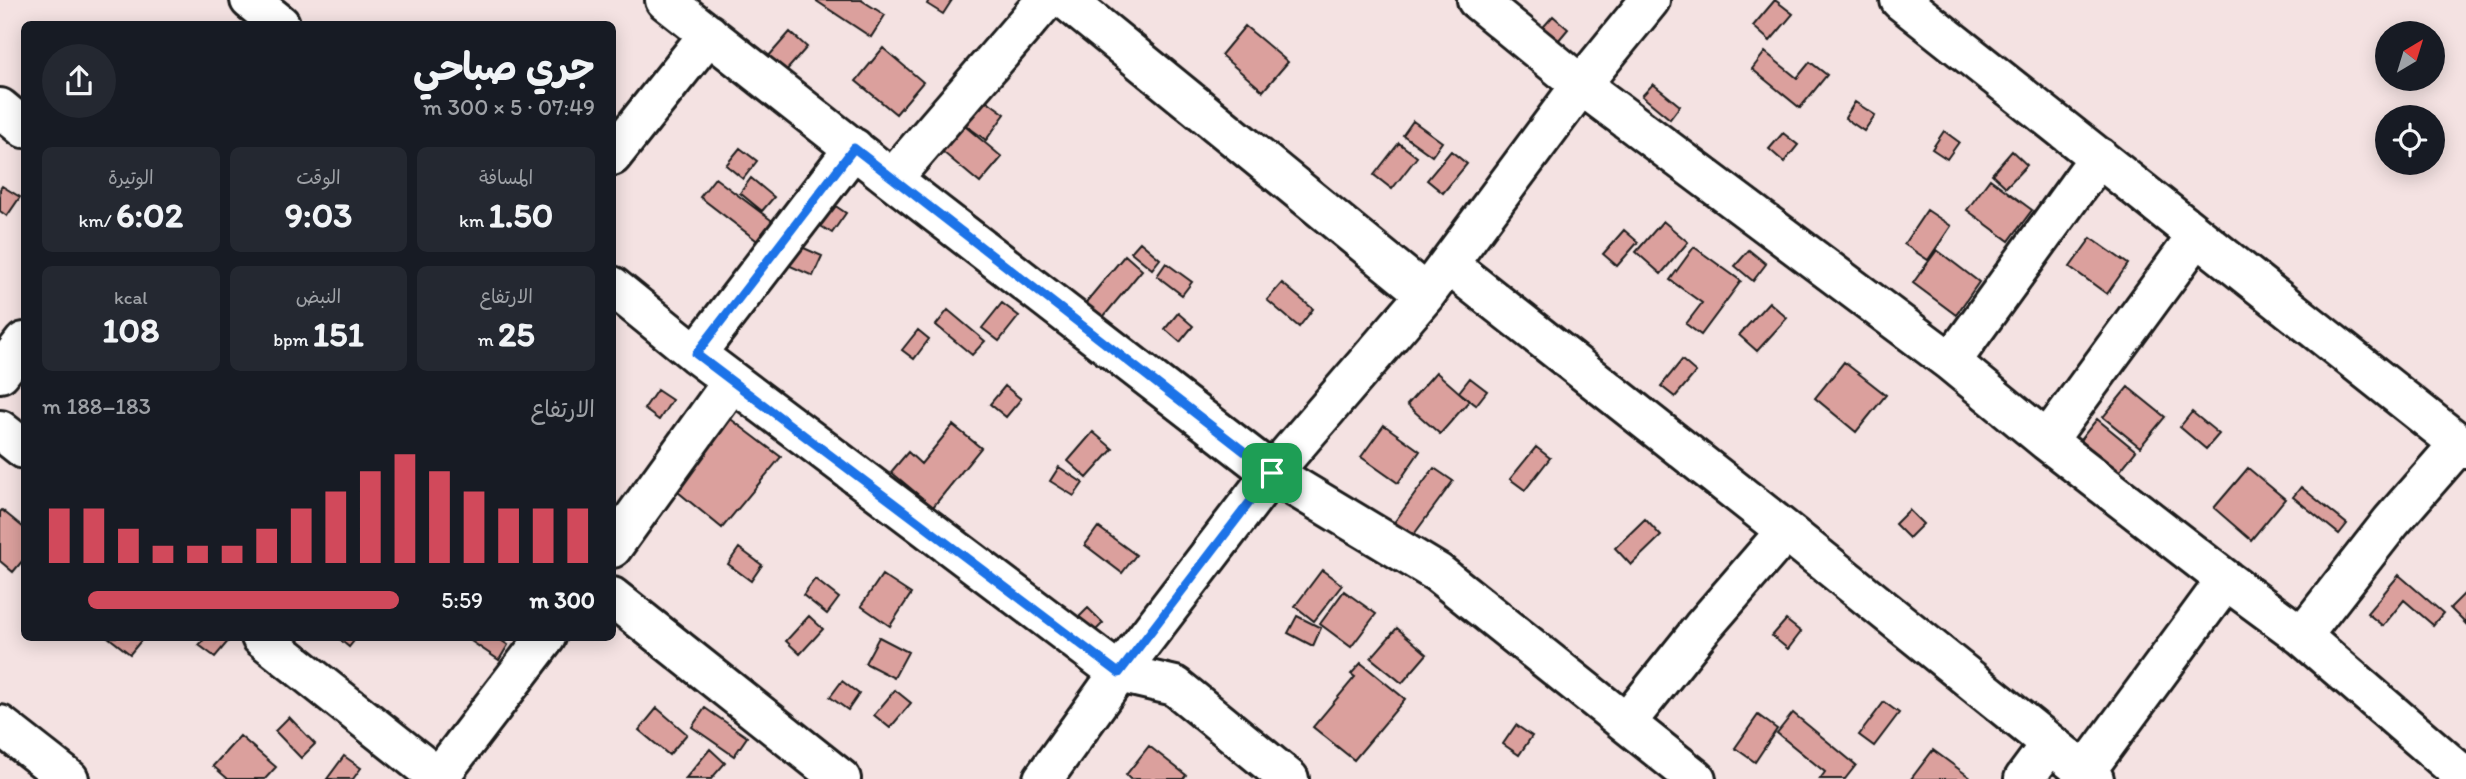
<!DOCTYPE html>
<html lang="ar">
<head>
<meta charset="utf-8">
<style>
	:root { --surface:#171b24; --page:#242831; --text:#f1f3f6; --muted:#9ea1a6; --accent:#d1495b }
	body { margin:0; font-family:Itim,"Playpen Sans Arabic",sans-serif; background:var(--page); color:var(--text); direction:rtl; height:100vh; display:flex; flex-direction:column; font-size:26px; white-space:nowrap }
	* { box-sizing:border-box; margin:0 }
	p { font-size:23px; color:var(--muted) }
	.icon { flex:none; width:38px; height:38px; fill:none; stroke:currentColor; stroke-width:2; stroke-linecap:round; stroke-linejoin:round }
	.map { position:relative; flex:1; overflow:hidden; direction:ltr }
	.sheet { position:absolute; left:21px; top:21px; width:595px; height:620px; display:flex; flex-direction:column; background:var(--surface); border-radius:10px; box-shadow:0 4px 18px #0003; direction:rtl }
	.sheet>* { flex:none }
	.needle { width:46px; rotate:38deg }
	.fabs { position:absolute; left:2375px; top:21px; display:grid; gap:14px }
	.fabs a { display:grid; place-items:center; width:70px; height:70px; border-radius:50%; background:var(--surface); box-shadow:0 4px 18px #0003; font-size:35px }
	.pin { position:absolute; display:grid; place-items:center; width:60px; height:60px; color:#fff; margin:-30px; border-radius:14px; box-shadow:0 4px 10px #0006 }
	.round { display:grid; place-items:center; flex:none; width:74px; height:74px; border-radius:37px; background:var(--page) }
	.headline { display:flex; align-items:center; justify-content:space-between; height:119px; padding:0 21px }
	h1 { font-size:38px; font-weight:700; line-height:52px }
	.figures { display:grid; grid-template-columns:repeat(3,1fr); gap:10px; height:119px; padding:7px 21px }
	.figures div { display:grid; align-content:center; border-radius:10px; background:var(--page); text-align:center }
	.figures b { font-size:35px; font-weight:700 }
	.figures small { font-size:19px; font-weight:400 }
	.figures p { font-size:19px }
	.chart { height:196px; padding:14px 21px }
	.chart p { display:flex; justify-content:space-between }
	.chart svg { width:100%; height:126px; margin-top:7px; stroke:var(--accent); stroke-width:6 }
	ul { padding:0 21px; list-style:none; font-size:23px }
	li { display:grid; grid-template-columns:112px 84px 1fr; align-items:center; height:52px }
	li i { height:18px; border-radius:9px; background:var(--accent) }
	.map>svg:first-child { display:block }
</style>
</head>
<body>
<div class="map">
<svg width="2466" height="779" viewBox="0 0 2466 779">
	<rect width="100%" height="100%" fill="#f4e2e2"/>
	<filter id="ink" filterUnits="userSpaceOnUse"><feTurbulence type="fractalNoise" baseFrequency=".0143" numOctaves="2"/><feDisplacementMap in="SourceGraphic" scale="14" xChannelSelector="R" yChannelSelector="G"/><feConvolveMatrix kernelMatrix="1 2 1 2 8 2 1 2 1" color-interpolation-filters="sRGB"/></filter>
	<g filter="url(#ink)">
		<!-- building -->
		<path fill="#dba09d" stroke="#1c1c1c" stroke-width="2" d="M815 0H861L885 15 871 37Z
			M929 0H952L943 14 927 4Z
			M1775 0 1793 14 1770 41 1753 26Z
			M1553 16 1568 29 1553 47 1538 33Z
			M1245 26 1288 62 1263 91 1221 55Z
			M790 32 807 47 785 72 768 57Z
			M883 48 923 82 896 114 856 81Z
			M1765 52 1797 78 1810 62 1827 75 1800 108 1752 69Z
			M1653 84 1680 106 1670 119 1642 96Z
			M979 95 1005 114 986 140 960 121Z
			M1855 102 1875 115 1864 131 1845 118Z
			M1413 121 1442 142 1432 156 1403 135Z
			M960 122 1002 157 980 183 938 148Z
			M1944 131 1959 142 1947 159 1932 149Z
			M1783 133 1798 145 1784 162 1769 149Z
			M1399 143 1417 157 1392 189 1374 175Z
			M740 148 757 161 743 179 726 165Z
			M1451 151 1467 164 1443 193 1427 180Z
			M2012 151 2027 165 2006 187 1992 174Z
			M715 178 779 226 764 246 700 197Z
			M751 178 774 197 762 211 740 193Z
			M1990 179 2032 210 2009 241 1967 210Z
			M2 186 20 197 7 216 0 211V189Z
			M828 201 846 213 832 233 814 222Z
			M1927 210 1951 226 1928 260 1904 244Z
			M1663 221 1688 242 1661 274 1636 252Z
			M1624 230 1638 242 1617 266 1603 254Z
			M2091 238 2128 264 2107 294 2070 267Z
			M1140 242 1160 259 1152 269 1131 252Z
			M797 245 822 256 813 276 788 265Z
			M1694 247 1741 281 1701 335 1686 324 1702 303 1670 280Z
			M1749 250 1766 264 1753 281 1735 266Z
			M1937 250 1979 282 1956 315 1913 283Z
			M1125 255 1142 270 1094 328 1077 313Z
			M1166 263 1192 282 1182 295 1157 276Z
			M1282 283 1313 309 1299 327 1267 300Z
			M1769 302 1787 318 1757 351 1739 335Z
			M1002 303 1019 316 999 341 982 328Z
			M948 310 985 341 972 355 936 325Z
			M1178 313 1193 326 1180 342 1165 329Z
			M918 330 929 339 914 359 902 350Z
			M1682 360 1696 372 1675 397 1661 386Z
			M1844 362 1886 395 1856 432 1815 398Z
			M1436 372 1469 401 1440 434 1407 405Z
			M1470 378 1487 391 1476 405 1459 392Z
			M1005 386 1021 399 1006 417 990 404Z
			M2128 387 2165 417 2140 447 2103 417Z
			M657 390 672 400 659 420 644 409Z
			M2192 412 2219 434 2206 449 2180 427Z
			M724 414 781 457 722 528 667 483Z
			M2097 419 2136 451 2119 472 2080 440Z
			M953 425 981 448 933 507 891 472 908 452 921 464Z
			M1384 425 1420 451 1398 483 1361 457Z
			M1093 432 1113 449 1087 478 1068 461Z
			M1536 447 1550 458 1525 490 1510 479Z
			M1059 467 1083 483 1074 496 1050 481Z
			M1434 468 1453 481 1412 537 1393 524Z
			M2248 468 2285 499 2251 540 2214 508Z
			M2301 487 2347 524 2339 534 2293 497Z
			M2 510 24 528V559L13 572 0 561V512Z
			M1909 510 1923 524 1909 538 1895 524Z
			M1645 519 1661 536 1631 565 1615 548Z
			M1098 527 1136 555 1122 573 1085 545Z
			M739 548 762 565 751 581 728 564Z
			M1322 570 1342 585 1314 621 1295 606Z
			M882 575 911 594 890 626 861 606Z
			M2399 575 2443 613 2433 625 2404 600 2383 626 2367 613Z
			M815 579 839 598 827 614 803 595Z
			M1344 591 1376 614 1351 647 1320 624Z
			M2464 594 2466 597V624L2450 608Z
			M1088 608 1103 623 1086 640 1071 625Z
			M809 616 823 629 800 654 786 641Z
			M1297 616 1321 628 1313 646 1288 633Z
			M1786 620 1801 632 1788 649 1772 636Z
			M1397 628 1427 654 1402 683 1371 658Z
			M108 637H144L130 654Z
			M206 637H227L230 639 215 657 199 645Z
			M337 637H357L349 647Z
			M465 637H496L508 645 499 660Z
			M879 637 908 652 894 678 865 663Z
			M1361 663 1405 699 1354 760 1313 727 1355 677 1351 674Z
			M842 681 859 694 848 710 830 697Z
			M895 690 911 703 890 728 874 715Z
			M1884 702 1899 713 1874 746 1859 735Z
			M657 708 687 734 669 755 639 730Z
			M705 708 747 737 734 756 692 727Z
			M1793 713 1856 765 1845 779H1820L1825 772 1777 733Z
			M1758 715 1777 729 1755 762 1735 748Z
			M289 717 315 744 301 758 275 731Z
			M1516 725 1532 736 1519 755 1503 744Z
			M240 736 276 767 265 779H228L213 766Z
			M1149 746 1186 775 1183 779H1130L1126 775Z
			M710 749 725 763 711 779H685Z
			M1933 750 1971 778 1970 779H1911Z
			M344 756 361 768 353 779H327Z"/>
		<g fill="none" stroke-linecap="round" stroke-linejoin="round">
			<defs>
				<path id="minor" d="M250 0 280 24
					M665 0 892 179 1272 473 1438 573 1696 779
					M1066 0 1426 294
					M1477 0 1581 85 1951 362 2047 441 2226 580 2302 636 2466 778
					M1900 0 2466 449
					M0 108 24 128
					M612 156 709 34
					M892 179 1046 0
					M1449 265 1786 531 2094 779
					M612 286 696 354 1119 673 1175 686 1289 779
					M696 354 854 148
					M1951 362 2099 157
					M0 373 24 342
					M0 430 24 449
					M2047 441 2197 236
					M612 548 732 382
					M612 597 841 779
					M2302 636 2391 522 2459 444
					M261 637 440 779
					M1626 723 1702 628 1786 531
					M0 725 69 779
					M2085 772 2226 580
					M438 778 546 637
					M1043 779 1119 673 1272 473 1426 294 1581 85 1650 0
					M2024 779 2050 744"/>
			</defs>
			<!-- minor casing -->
			<use href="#minor" stroke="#1c1c1c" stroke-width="44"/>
			<!-- minor -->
			<use href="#minor" stroke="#fff" stroke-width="38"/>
		</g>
	</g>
	<g fill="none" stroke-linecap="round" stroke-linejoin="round" filter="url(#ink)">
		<defs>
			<path id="route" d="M854 148 1272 473 1119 673 696 354Z"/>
		</defs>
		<!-- route casing -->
		<use href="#route" stroke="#fff" stroke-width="14"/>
		<!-- route -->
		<use href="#route" stroke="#1a73e8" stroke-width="9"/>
	</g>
</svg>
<div class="fabs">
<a><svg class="needle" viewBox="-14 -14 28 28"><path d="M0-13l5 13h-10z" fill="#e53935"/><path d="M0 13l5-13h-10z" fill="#9ea1a6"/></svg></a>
<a><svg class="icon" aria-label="locate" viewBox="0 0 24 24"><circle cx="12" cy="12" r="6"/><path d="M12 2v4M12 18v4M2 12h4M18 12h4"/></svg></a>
</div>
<div class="pin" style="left:1272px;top:473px;background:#1e9e55"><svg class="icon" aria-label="arrive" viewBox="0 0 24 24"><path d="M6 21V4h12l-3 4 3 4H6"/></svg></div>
<section class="sheet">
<div class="headline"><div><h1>جري صباحي</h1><p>07:49 · 5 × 300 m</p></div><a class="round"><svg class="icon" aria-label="share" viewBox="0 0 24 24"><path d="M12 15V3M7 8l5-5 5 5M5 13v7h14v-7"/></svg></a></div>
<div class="figures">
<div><p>المسافة</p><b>1.50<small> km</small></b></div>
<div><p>الوقت</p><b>9:03</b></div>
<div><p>الوتيرة</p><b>6:02<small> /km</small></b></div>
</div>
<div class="figures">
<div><p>الارتفاع</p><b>25<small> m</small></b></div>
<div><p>النبض</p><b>151<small> bpm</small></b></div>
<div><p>kcal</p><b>108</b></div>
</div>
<div class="chart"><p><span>الارتفاع</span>183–188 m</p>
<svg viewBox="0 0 160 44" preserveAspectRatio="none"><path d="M5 44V25M15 44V25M25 44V32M35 44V38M45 44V38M55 44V38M65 44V32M75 44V25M85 44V19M95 44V12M105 44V6M115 44V12M125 44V19M135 44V25M145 44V25M155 44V25"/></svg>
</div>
<ul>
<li><b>300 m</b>5:59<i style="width:87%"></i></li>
</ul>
</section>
</div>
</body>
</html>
